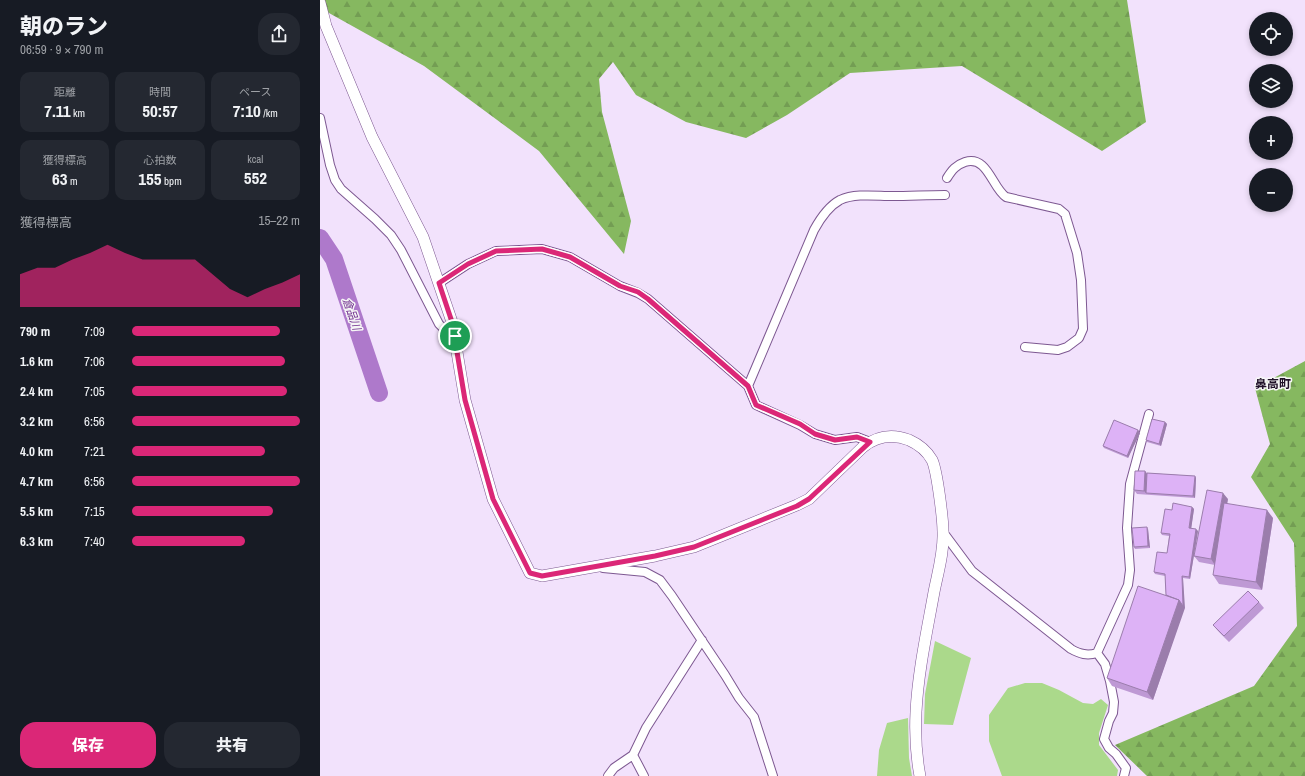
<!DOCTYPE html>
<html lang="ja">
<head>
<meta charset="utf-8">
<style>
	:root { --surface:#171b24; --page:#242831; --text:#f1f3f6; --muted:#9ea1a6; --accent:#db2777 }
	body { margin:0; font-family:"Archivo Narrow","Noto Sans JP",sans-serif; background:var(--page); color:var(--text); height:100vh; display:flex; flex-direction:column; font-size:15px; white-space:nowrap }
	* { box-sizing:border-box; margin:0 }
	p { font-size:13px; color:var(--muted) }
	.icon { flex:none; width:22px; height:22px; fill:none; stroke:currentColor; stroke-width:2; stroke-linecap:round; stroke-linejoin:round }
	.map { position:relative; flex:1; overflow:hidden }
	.panel { display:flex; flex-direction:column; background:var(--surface); width:320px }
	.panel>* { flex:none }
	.buttons { position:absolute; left:929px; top:12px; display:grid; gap:8px }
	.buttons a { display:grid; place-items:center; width:44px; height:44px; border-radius:50%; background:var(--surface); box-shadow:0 2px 6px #0003; font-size:20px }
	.pin { position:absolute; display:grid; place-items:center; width:34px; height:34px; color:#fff; margin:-17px; border:2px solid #fff; border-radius:50%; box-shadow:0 1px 4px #0007 }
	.round { display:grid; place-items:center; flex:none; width:42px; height:42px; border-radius:16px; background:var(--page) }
	.overview { display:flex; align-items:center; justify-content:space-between; height:68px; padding:0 20px }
	h1 { font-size:22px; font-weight:800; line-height:30px }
	.figures { display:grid; grid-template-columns:repeat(3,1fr); gap:6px; height:68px; padding:4px 20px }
	.figures div { display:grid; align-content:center; border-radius:10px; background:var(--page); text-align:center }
	.figures b { font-size:17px; font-weight:800 }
	.figures small { font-size:11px; font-weight:400 }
	.figures p { font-size:11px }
	.chart { height:112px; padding:8px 20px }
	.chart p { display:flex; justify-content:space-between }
	.chart svg { width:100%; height:72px; margin-top:4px; fill:var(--accent); opacity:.7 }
	.action { display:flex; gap:8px; margin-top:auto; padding:8px 20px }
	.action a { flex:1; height:46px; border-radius:16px; background:var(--accent); color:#fff; font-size:16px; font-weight:800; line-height:46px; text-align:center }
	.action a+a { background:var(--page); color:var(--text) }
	ul { padding:0 20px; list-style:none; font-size:13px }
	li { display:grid; grid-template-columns:64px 48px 1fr; align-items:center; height:30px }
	li i { height:10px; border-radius:5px; background:var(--accent) }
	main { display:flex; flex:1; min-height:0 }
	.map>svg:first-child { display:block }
</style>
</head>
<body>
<main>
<section class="panel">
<div class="overview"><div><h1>朝のラン</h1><p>06:59 · 9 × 790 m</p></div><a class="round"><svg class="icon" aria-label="share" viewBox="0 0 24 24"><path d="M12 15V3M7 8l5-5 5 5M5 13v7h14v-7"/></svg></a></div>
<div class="figures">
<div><p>距離</p><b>7.11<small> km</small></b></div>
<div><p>時間</p><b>50:57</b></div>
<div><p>ペース</p><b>7:10<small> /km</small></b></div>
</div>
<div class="figures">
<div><p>獲得標高</p><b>63<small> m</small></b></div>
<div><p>心拍数</p><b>155<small> bpm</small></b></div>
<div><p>kcal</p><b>552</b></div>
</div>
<div class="chart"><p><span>獲得標高</span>15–22 m</p>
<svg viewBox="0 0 160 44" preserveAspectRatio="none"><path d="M0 44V24L10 20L20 20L30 15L40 11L50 6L60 11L70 15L80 15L90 15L100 15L110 24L120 33L130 38L140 33L150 29L160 24V44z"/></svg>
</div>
<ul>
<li><b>790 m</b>7:09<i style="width:88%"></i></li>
<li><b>1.6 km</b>7:06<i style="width:91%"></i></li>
<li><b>2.4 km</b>7:05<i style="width:92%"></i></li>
<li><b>3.2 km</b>6:56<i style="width:100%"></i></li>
<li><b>4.0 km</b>7:21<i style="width:79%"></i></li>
<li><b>4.7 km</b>6:56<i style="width:100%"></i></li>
<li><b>5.5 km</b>7:15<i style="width:84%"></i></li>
<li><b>6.3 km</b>7:40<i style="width:67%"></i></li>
</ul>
<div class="action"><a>保存</a><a>共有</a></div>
</section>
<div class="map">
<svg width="985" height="776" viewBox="0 0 985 776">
	<defs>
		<pattern id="forest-firs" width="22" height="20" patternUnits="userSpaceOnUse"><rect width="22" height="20" fill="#86b860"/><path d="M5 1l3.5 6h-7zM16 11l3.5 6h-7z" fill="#739d53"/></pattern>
	</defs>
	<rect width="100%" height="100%" fill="#f2e2fc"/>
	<!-- grass -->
	<path fill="#abd98b" d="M615 641 651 658 633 725 604 724 605 694Z
		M705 683H722L739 690 763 703 773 704 781 699 788 705 779 733V745L798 770 797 776H682L669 741V715L688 688Z
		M588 718 589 758 592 776H557L559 750 567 723Z"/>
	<!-- forest -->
	<path fill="url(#forest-firs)" d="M0 0H807L826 122 782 151 642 66 530 73 467 115 426 138 366 122 316 95 293 62 279 79 282 112 311 221 304 254 219 151 104 66 0 8Z
		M985 361V776H827L795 745 934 686 977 626 974 543 931 477 950 444 935 388Z"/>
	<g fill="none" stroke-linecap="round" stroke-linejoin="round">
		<!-- river -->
		<path stroke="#ae79cb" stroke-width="18" d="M0 238 14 259 59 393"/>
		<defs>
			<path id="minor" d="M0 118 10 165 15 180 21 189 55 219 71 235 81 250 119 324 130 335 135 336
				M627 178C632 170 636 165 645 162 668 155 672 188 686 197L739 209 745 214 757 253 761 280 763 329 759 338 747 347 738 350 705 347
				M119 283 148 264 176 251 222 249 250 257 300 286 318 293 328 299 428 386 436 405 480 425 495 434 515 440 537 437 550 442
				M428 386 494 230C500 219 509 206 520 200 536 193 556 196 572 196 590 196 607 195 625 195
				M623 532 652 571 751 649C760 654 767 656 777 653L808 585 810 570 807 528 810 484 829 414
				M283 568 325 572 340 580 352 596 405 675 419 698 434 717 453 776
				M777 653 785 664 790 681 794 702 793 713 789 721 784 739 789 748 796 754 806 768 804 776
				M313 755 324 776
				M288 776 294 768 313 755 326 728 382 640"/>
			<path id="tertiary" d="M0 3 6 26 52 137 103 237 132 322 145 400 173 499 210 573 222 576 335 556 374 547 477 505 489 499 543 447C557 436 573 434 589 440 598 444 607 451 612 460 617 470 623 519 623 532 624 552 618 572 614 592 607 631 598 672 596 712 595 733 596 755 600 776"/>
		</defs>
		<!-- minor casing -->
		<use href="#minor" stroke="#7d5891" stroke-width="10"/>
		<!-- tertiary casing -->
		<use href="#tertiary" stroke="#7d5891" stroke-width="12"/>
		<!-- minor -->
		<use href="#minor" stroke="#fff" stroke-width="8"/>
		<!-- tertiary -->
		<use href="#tertiary" stroke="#fff" stroke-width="11"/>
	</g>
	<!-- wall -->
	<path fill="#be99d4" d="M845 422 847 424 841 446 827 442 826 440Z
		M818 430 820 433 808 458 784 448 783 446Z
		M825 471 827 473 875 476 876 478 875 498 817 494 814 490Z
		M908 499 907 504 953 518 942 590 899 584 893 575 895 565 879 562 874 556Z
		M872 507 874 509 871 528 878 531 870 579 863 578 864 608 833 700 792 686 787 678 846 595 845 576 835 574 834 572 847 553 849 536 842 535 841 533 852 510Z
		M828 529 830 548 815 549 814 547Z
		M939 602 944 608 909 642 898 631 893 625Z"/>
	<!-- shaded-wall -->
	<path fill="#9b7dac" d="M845 422 847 424 841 446 839 444Z
		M818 430 820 433 808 458 807 456Z
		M825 471 828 476 826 493 824 491Z
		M875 476 876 478 875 498 873 496Z
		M903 493 908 499 895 565 891 559Z
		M872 507 874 509 871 530 869 528Z
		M947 510 953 518 942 590 936 582Z
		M827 527 828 529 830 548 828 546Z
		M876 529 878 531 870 579 869 577Z
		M862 576 863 578 865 608 863 606Z
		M859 600 865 608 833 700 827 692Z"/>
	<!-- building -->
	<path fill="#ddb2f6" stroke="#9b7dac" d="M832 419 845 422 839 444 826 440Z
		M794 420 818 430 807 456 783 446Z
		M815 471H825L824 491 814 490Z
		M827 473 875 476 873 496 826 493Z
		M887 490 903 493 891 559 874 556Z
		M853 503 872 507 869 528 876 529 869 577 862 576 863 606 859 600 846 595 845 574 834 572 837 552 847 553 850 534 841 533 845 509 852 510Z
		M904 503 947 510 936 582 893 575Z
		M827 527 828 546 814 547 812 528Z
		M818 586 859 600 827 692 787 678Z
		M928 591 939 602 904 636 893 625Z"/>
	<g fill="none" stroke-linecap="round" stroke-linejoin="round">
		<defs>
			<path id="route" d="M222 249 250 257 300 286 318 292 328 299 428 386 436 405 480 424 495 434 515 440 537 437 550 442 489 499 477 506 374 547 335 556 222 576 210 573 173 499 145 400 132 322 119 283 148 264 176 251Z"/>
		</defs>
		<!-- route casing -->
		<use href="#route" stroke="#fff" stroke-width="8"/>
		<!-- route -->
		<use href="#route" stroke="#db2777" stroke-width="5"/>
	</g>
	<g text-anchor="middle" stroke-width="3" stroke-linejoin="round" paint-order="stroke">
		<!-- water labels -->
		<g font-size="11" font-style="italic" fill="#6f2d8e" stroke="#f6f6f6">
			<text transform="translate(32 314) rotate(71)" y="4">倉品川</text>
		</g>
		<!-- quarter labels -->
		<g font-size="12" font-weight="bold" fill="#201128" stroke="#f6f6f6">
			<text x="953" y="388">鼻高町</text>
		</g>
	</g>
</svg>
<div class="buttons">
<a><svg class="icon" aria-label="locate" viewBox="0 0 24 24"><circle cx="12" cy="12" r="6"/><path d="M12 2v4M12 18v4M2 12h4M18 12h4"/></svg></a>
<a><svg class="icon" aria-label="layers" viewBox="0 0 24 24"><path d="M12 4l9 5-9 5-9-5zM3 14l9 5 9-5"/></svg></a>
<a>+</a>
<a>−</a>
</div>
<div class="pin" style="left:135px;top:336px;background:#1e9e55"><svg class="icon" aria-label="arrive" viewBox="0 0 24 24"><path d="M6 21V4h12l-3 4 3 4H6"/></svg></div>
</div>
</main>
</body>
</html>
